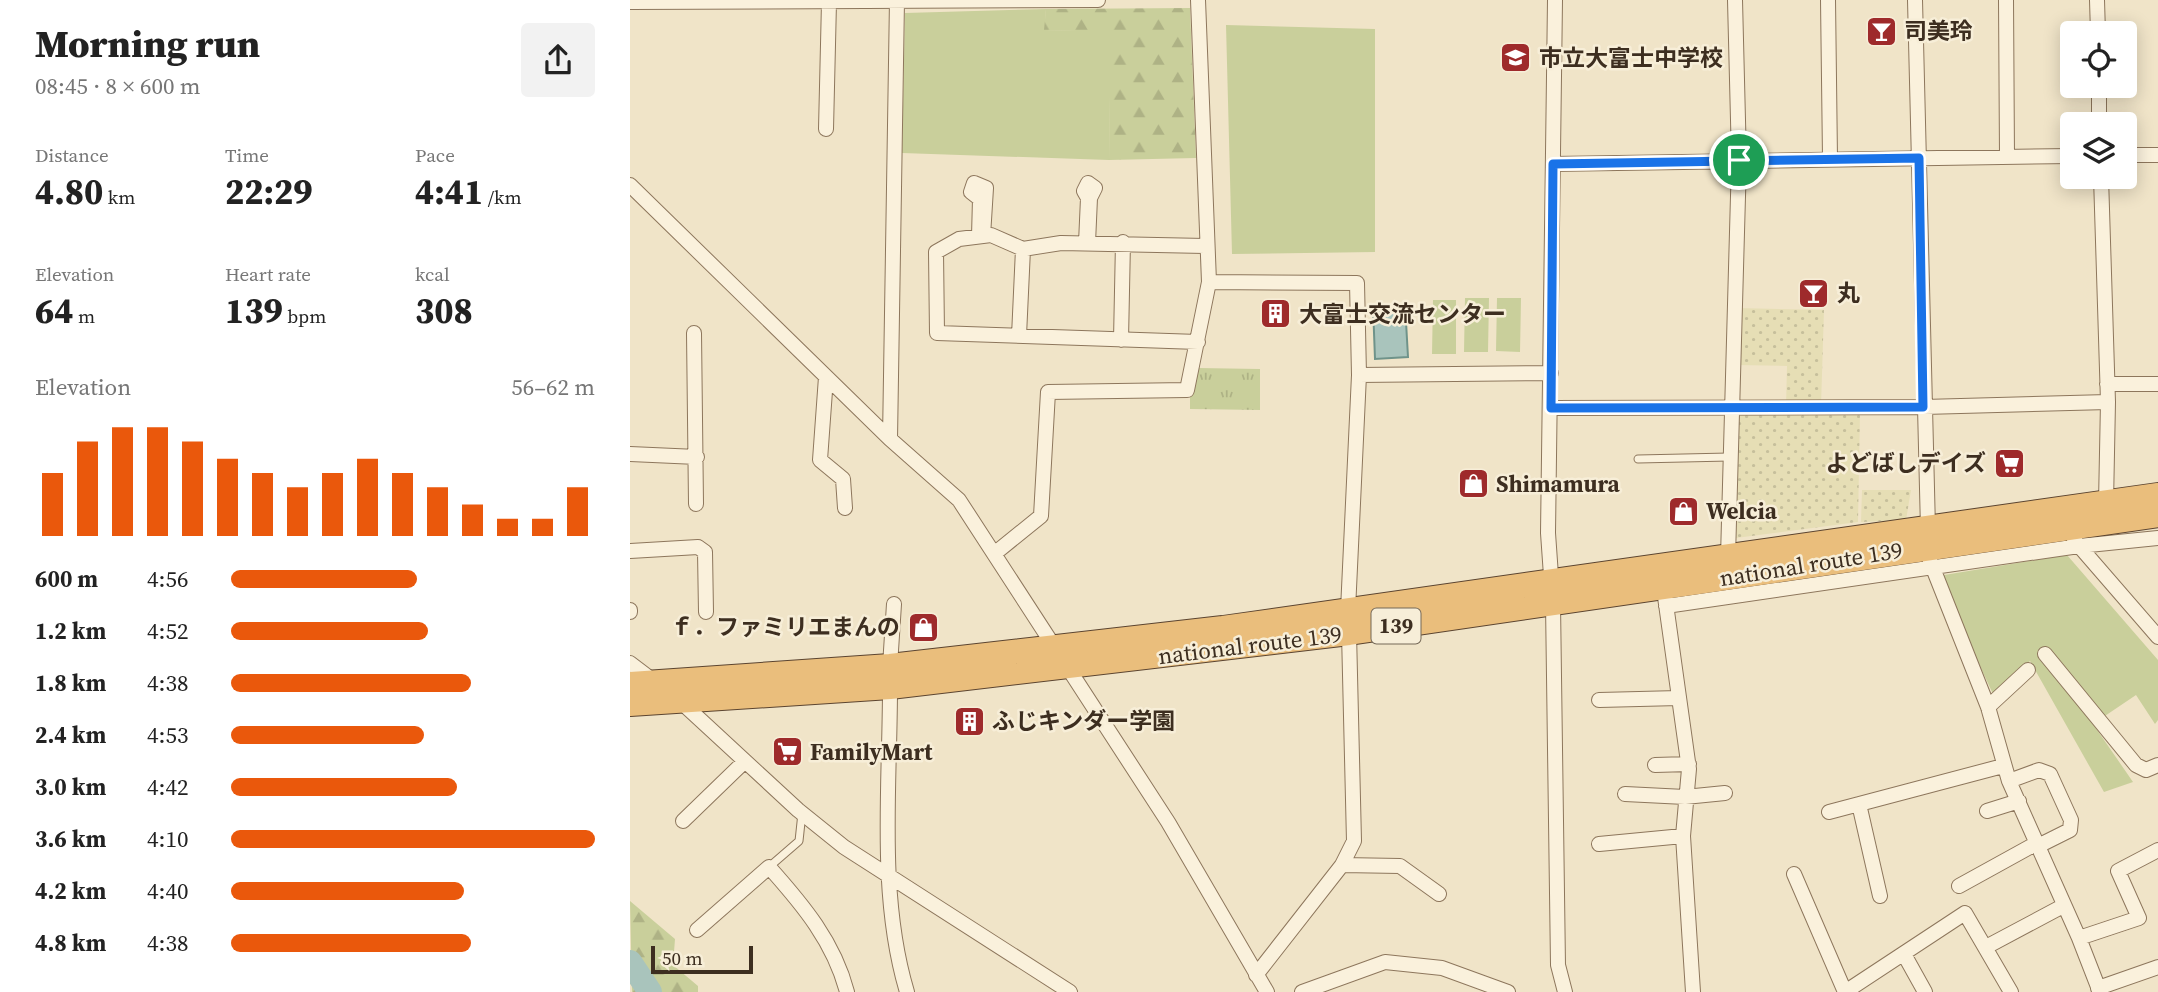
<!DOCTYPE html>
<html lang="en">
<head>
<meta charset="utf-8">
<style>
	:root { --surface:#fff; --page:#f2f2f2; --text:#222; --muted:#767676; --accent:#ea580c }
	body { margin:0; font-family:"Source Serif 4","Noto Sans JP",serif; background:var(--page); color:var(--text); height:100vh; display:flex; flex-direction:column; font-size:26px; white-space:nowrap }
	* { box-sizing:border-box; margin:0 }
	p { font-size:23px; color:var(--muted) }
	.icon { flex:none; width:38px; height:38px; fill:none; stroke:currentColor; stroke-width:2; stroke-linecap:round; stroke-linejoin:round }
	.map { position:relative; flex:1; overflow:hidden }
	.panel { display:flex; flex-direction:column; background:var(--surface); width:630px }
	.panel>* { flex:none }
	.fabs { position:absolute; left:1430px; top:21px; display:grid; gap:14px }
	.fabs a { display:grid; place-items:center; width:77px; height:77px; border-radius:7px; background:var(--surface); box-shadow:0 4px 18px #0003; font-size:35px }
	.scale { position:absolute; left:21px; bottom:18px; width:102px; box-sizing:border-box; padding-left:7px; border:4px solid #3d2e20; border-top:0; font-size:19px; line-height:24px; white-space:nowrap; color:#3d2e20; -webkit-text-stroke:5px #f7eed8; paint-order:stroke }
	.pin { position:absolute; display:grid; place-items:center; width:60px; height:60px; color:#fff; margin:-30px; border:4px solid #fff; border-radius:50%; box-shadow:0 2px 7px #0007 }
	.round { display:grid; place-items:center; flex:none; width:74px; height:74px; border-radius:7px; background:var(--page) }
	.summary { display:flex; align-items:center; justify-content:space-between; height:119px; padding:0 35px }
	h1 { font-size:38px; font-weight:800; line-height:52px }
	.figures { display:grid; grid-template-columns:repeat(3,1fr); gap:10px; height:119px; padding:7px 35px }
	.figures div { display:grid; align-content:center }
	.figures b { font-size:35px; font-weight:800 }
	.figures small { font-size:19px; font-weight:400 }
	.figures p { font-size:19px }
	.chart { height:196px; padding:14px 35px }
	.chart p { display:flex; justify-content:space-between }
	.chart svg { width:100%; height:126px; margin-top:7px; stroke:var(--accent); stroke-width:6 }
	ul { padding:0 35px; list-style:none; font-size:23px }
	li { display:grid; grid-template-columns:112px 84px 1fr; align-items:center; height:52px }
	li i { height:18px; border-radius:9px; background:var(--accent) }
	main { display:flex; flex:1; min-height:0 }
	.map>svg:first-child { display:block }
</style>
</head>
<body>
<main>
<section class="panel">
<div class="summary"><div><h1>Morning run</h1><p>08:45 · 8 × 600 m</p></div><a class="round"><svg class="icon" aria-label="share" viewBox="0 0 24 24"><path d="M12 15V3M7 8l5-5 5 5M5 13v7h14v-7"/></svg></a></div>
<div class="figures">
<div><p>Distance</p><b>4.80<small> km</small></b></div>
<div><p>Time</p><b>22:29</b></div>
<div><p>Pace</p><b>4:41<small> /km</small></b></div>
</div>
<div class="figures">
<div><p>Elevation</p><b>64<small> m</small></b></div>
<div><p>Heart rate</p><b>139<small> bpm</small></b></div>
<div><p>kcal</p><b>308</b></div>
</div>
<div class="chart"><p><span>Elevation</span>56–62 m</p>
<svg viewBox="0 0 160 44" preserveAspectRatio="none"><path d="M5 44V22M15 44V11M25 44V6M35 44V6M45 44V11M55 44V17M65 44V22M75 44V27M85 44V22M95 44V17M105 44V22M115 44V27M125 44V33M135 44V38M145 44V38M155 44V27"/></svg>
</div>
<ul>
<li><b>600 m</b>4:56<i style="width:51%"></i></li>
<li><b>1.2 km</b>4:52<i style="width:54%"></i></li>
<li><b>1.8 km</b>4:38<i style="width:66%"></i></li>
<li><b>2.4 km</b>4:53<i style="width:53%"></i></li>
<li><b>3.0 km</b>4:42<i style="width:62%"></i></li>
<li><b>3.6 km</b>4:10<i style="width:100%"></i></li>
<li><b>4.2 km</b>4:40<i style="width:64%"></i></li>
<li><b>4.8 km</b>4:38<i style="width:66%"></i></li>
</ul>
</section>
<div class="map">
<svg width="1528" height="992" viewBox="0 0 1528 992">
	<defs>
		<pattern id="farmland-dots" width="8" height="8" patternUnits="userSpaceOnUse" patternTransform="scale(1.75)"><rect width="8" height="8" fill="#e6deb5"/><path d="M2 2h.1M6 6h.1" fill="none" stroke="#c6bf9b" stroke-width="1.8" stroke-linecap="round"/></pattern>
		<pattern id="forest-firs" width="22" height="20" patternUnits="userSpaceOnUse" patternTransform="scale(1.75)"><rect width="22" height="20" fill="#c9cf9b"/><path d="M5 1l3.5 6h-7zM16 11l3.5 6h-7z" fill="#aeb285"/></pattern>
		<pattern id="park-tufts" width="24" height="20" patternUnits="userSpaceOnUse" patternTransform="scale(1.75)"><rect width="24" height="20" fill="#c9cf9b"/><path d="M3 7l-1-3M5 7V3M7 7l1-3M15 17l-1-3M17 17v-4M19 17l1-3" fill="none" stroke="#aeb285"/></pattern>
	</defs>
	<rect width="100%" height="100%" fill="#f0e4c8"/>
	<!-- farmland -->
	<path fill="url(#farmland-dots)" d="M1106 308 1194 310 1191 406 1156 407 1157 366 1105 365Z
		M1106 414H1230L1228 522 1106 538Z
		M1232 490H1281L1276 520 1231 522Z"/>
	<!-- grass -->
	<path fill="#c9cf9b" d="M416 9 415 30 481 31 479 160 272 153 275 13Z
		M596 25 745 29V252L602 254Z
		M835 298H859L858 352H834Z
		M867 298H891L890 352 866 351Z
		M803 300H826V354H802Z
		M1437 555 1528 660V720L1525 724 1506 695 1463 724 1503 782 1474 792 1400 661 1363 694 1308 576Z"/>
	<!-- forest -->
	<path fill="url(#forest-firs)" d="M560 8 566 158 479 160 480 32 414 30 416 9Z
		M0 901 45 939 43 965 68 986V992H2Z"/>
	<!-- park -->
	<path fill="url(#park-tufts)" d="M568 368 630 369V410L560 409V392Z"/>
	<!-- water -->
	<path fill="#a9c4bc" stroke="#6f938a" stroke-width="2" d="M775 304 778 357 745 359 743 306Z"/>
	<g fill="none" stroke-linecap="round" stroke-linejoin="round">
		<!-- river -->
		<path stroke="#a9c4bc" stroke-width="24" d="M0 962 20 992"/>
		<defs>
			<path id="service" d="M1008 459 1099 457
				M139 867 169 841 172 813"/>
			<path id="minor" d="M925 0 918 533 923 604 928 965 935 992
				M1198 0 1200 158
				M1285 0 1298 529
				M1376 0 1377 156
				M1467 0 1468 33
				M0 2 468 0
				M1469 86V124
				M196 129 199 2
				M1494 155H1528
				M923 164 1442 156
				M1471 177 1478 402 1476 503
				M0 185 260 439 329 500 538 822 637 992
				M349 236 350 199 341 192 344 183 356 188 353 236
				M456 243 458 198 454 191 458 183 465 188 460 198 458 243
				M579 282 727 283 729 375 718 610
				M64 333 66 504
				M389 336 393 249
				M491 340 493 242
				M568 342 307 333 306 252 329 239 361 235 393 249 431 243 575 246
				M729 375 921 373
				M196 377 190 460 213 479 215 508
				M1477 384H1528
				M921 408 1294 407 1478 402
				M260 439 267 0
				M0 454 67 457
				M1444 540 1528 637
				M0 551 68 547 75 552 76 612
				M364 554 411 516 418 392 557 390 579 282 568 0
				M1098 557 1109 160 1105 0
				M1299 558 1358 707 1379 781 1449 938 1470 992
				M1035 597 1059 769 1053 836 1063 992
				M1036 606 1449 546 1528 538
				M0 610V612
				M1415 654 1506 765 1516 770 1528 765
				M0 663 25 682
				M260 666 264 604
				M260 687C260 787 248 895 277 992
				M969 700 1049 698
				M50 701 168 810 214 847 440 992
				M1358 707 1398 670
				M1025 765 1059 764
				M1379 781 1409 770 1420 774 1441 820 1440 830 1408 846
				M995 794 1055 797 1095 793
				M1229 804 1250 896
				M1357 811 1389 801
				M1199 812 1373 766
				M53 821 114 762
				M969 844 1053 836
				M712 865 770 866 809 894
				M1164 874 1215 992
				M1329 886 1407 843
				M67 930 139 867C173 905 204 942 217 992
				M1449 938 1509 918 1488 871 1528 850
				M1356 947 1433 906
				M1275 956 1295 992
				M626 975 712 865 724 841 719 633
				M1468 988 1528 967
				M672 992 755 962 812 968 878 992
				M1215 992 1335 913 1381 992"/>
			<path id="trunk" d="M0 684 260 666 593 628 1528 495
				M0 704 260 687 719 633 1528 515"/>
		</defs>
		<!-- service casing -->
		<use href="#service" stroke="#8d765c" stroke-width="9"/>
		<!-- minor casing -->
		<use href="#minor" stroke="#8d765c" stroke-width="16"/>
		<!-- trunk casing -->
		<use href="#trunk" stroke="#5b4430" stroke-width="26"/>
		<!-- service -->
		<use href="#service" stroke="#faf1dc" stroke-width="7"/>
		<!-- minor -->
		<use href="#minor" stroke="#faf1dc" stroke-width="14"/>
		<!-- trunk -->
		<use href="#trunk" stroke="#eabe7c" stroke-width="24"/>
	</g>
	<g fill="none" stroke-linecap="round" stroke-linejoin="round">
		<defs>
			<path id="route" d="M1289 158 1293 407 921 408 923 164Z"/>
		</defs>
		<!-- route casing -->
		<use href="#route" stroke="#fff" stroke-width="14"/>
		<!-- route -->
		<use href="#route" stroke="#1a73e8" stroke-width="9"/>
	</g>
	<!-- icons -->
	<defs>
		<symbol id="bar-square" viewBox="-11 -11 22 22"><rect x="-9" y="-9" width="18" height="18" rx="4" fill="#9e2a2b" stroke="#f7eed8"/><path d="M-6-5H6L.8 .8V4.5H3.5V6h-7V4.5H-.8V.8Z" fill="#fff"/></symbol>
		<symbol id="school-square" viewBox="-11 -11 22 22"><rect x="-9" y="-9" width="18" height="18" rx="4" fill="#9e2a2b" stroke="#f7eed8"/><path d="M0-5L7-2L0 1L-7-2ZM-4 1L0 2.5L4 1V4Q0 6-4 4Z" fill="#fff"/></symbol>
		<symbol id="building-square" viewBox="-11 -11 22 22"><rect x="-9" y="-9" width="18" height="18" rx="4" fill="#9e2a2b" stroke="#f7eed8"/><path d="M-4-6H4V6H1V3H-1V6H-4ZM-2.5-4.3h1.7v1.8h-1.7ZM.8-4.3h1.7v1.8H.8ZM-2.5-1h1.7V.8h-1.7ZM.8-1h1.7V.8H.8Z" fill="#fff"/></symbol>
		<symbol id="supermarket-square" viewBox="-11 -11 22 22"><rect x="-9" y="-9" width="18" height="18" rx="4" fill="#9e2a2b" stroke="#f7eed8"/><path d="M-6-5.5h2.5l.6 2H6L4.5 2H-2.5L-4.4-4H-6ZM-1.5 3.2a1.3 1.3 0 1 0 .1 0ZM3 3.2a1.3 1.3 0 1 0 .1 0Z" fill="#fff"/></symbol>
		<symbol id="shop-square" viewBox="-11 -11 22 22"><rect x="-9" y="-9" width="18" height="18" rx="4" fill="#9e2a2b" stroke="#f7eed8"/><path d="M-5-2.5h2.3a2.7 3.5 0 0 1 5.4 0H5L5.5 6h-11ZM-1.5-2.5h3a1.5 2.3 0 0 0-3 0Z" fill="#fff"/></symbol>
	</defs>
	<g fill-rule="evenodd">
		<use href="#bar-square" x="1234" y="14" width="35" height="35"/>
		<use href="#school-square" x="868" y="40" width="35" height="35"/>
		<use href="#bar-square" x="1166" y="276" width="35" height="35"/>
		<use href="#building-square" x="628" y="296" width="35" height="35"/>
		<use href="#supermarket-square" x="1362" y="446" width="35" height="35"/>
		<use href="#shop-square" x="826" y="466" width="35" height="35"/>
		<use href="#shop-square" x="1036" y="494" width="35" height="35"/>
		<use href="#shop-square" x="276" y="610" width="35" height="35"/>
		<use href="#building-square" x="322" y="704" width="35" height="35"/>
		<use href="#supermarket-square" x="140" y="734" width="35" height="35"/>
	</g>
	<g text-anchor="middle" stroke-width="5" stroke-linejoin="round" paint-order="stroke">
		<!-- shield labels -->
		<rect fill="#f7eed8" stroke="#756857" stroke-width="2" x="741.5" y="608.5" width="49" height="35" rx="5"/>
		<g font-size="21" font-weight="bold" fill="#3d2e20">
			<text x="766" y="633">139</text>
		</g>
		<!-- poi labels -->
		<g font-size="23" font-weight="bold" fill="#3d2e20" stroke="#f7eed8" text-anchor="start">
			<text x="1274" y="39">司美玲</text>
			<text x="909" y="66">市立大富士中学校</text>
			<text x="1207" y="301">丸</text>
			<text x="669" y="322">大富士交流センター</text>
			<text x="1356" y="471" text-anchor="end">よどばしデイズ</text>
			<text x="866" y="492">Shimamura</text>
			<text x="1076" y="519">Welcia</text>
			<text x="270" y="635" text-anchor="end">ｆ．ファミリエまんの</text>
			<text x="362" y="729">ふじキンダー学園</text>
			<text x="180" y="760">FamilyMart</text>
		</g>
		<!-- street labels -->
		<g font-size="23" fill="#3d2e20" stroke="#f7eed8">
			<text transform="translate(1181 564) rotate(-9)" y="8">national route 139</text>
			<text transform="translate(620 645) rotate(-7)" y="8">national route 139</text>
		</g>
	</g>
</svg>
<div class="fabs">
<a><svg class="icon" aria-label="locate" viewBox="0 0 24 24"><circle cx="12" cy="12" r="6"/><path d="M12 2v4M12 18v4M2 12h4M18 12h4"/></svg></a>
<a><svg class="icon" aria-label="layers" viewBox="0 0 24 24"><path d="M12 4l9 5-9 5-9-5zM3 14l9 5 9-5"/></svg></a>
</div>
<div class="scale">50 m</div>
<div class="pin" style="left:1109px;top:160px;background:#1e9e55"><svg class="icon" aria-label="arrive" viewBox="0 0 24 24"><path d="M6 21V4h12l-3 4 3 4H6"/></svg></div>
</div>
</main>
</body>
</html>
